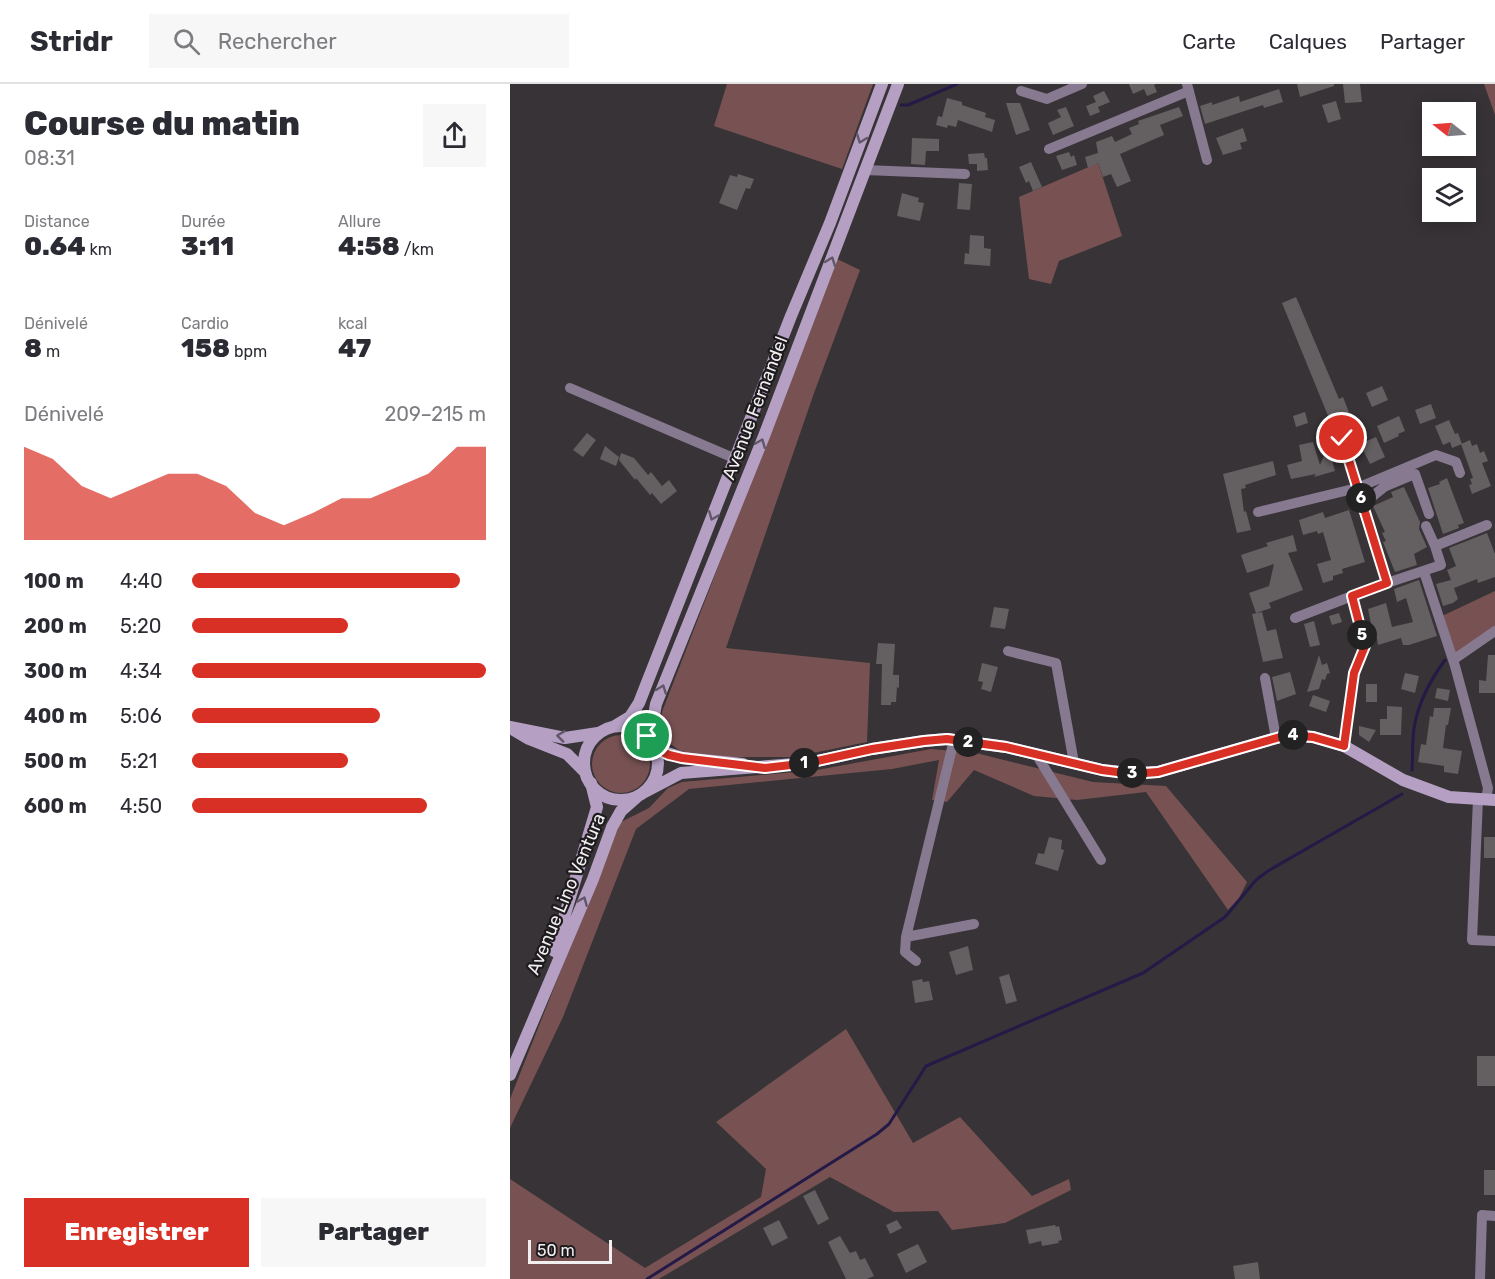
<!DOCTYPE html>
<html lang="fr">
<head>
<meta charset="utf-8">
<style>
	:root { --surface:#fff; --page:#f7f7f7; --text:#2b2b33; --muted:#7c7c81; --line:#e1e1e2; --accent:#d93025 }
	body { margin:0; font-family:Rubik,sans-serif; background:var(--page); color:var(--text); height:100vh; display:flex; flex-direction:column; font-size:22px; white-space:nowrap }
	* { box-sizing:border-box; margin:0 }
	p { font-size:20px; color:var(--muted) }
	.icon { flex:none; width:33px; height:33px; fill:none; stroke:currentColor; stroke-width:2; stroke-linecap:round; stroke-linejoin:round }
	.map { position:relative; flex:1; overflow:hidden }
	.side { display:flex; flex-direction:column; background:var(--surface); width:510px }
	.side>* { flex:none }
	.needle { width:39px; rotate:287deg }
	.controls { position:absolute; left:912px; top:18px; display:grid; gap:12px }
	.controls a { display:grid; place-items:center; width:54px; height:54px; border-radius:0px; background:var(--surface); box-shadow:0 3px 15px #0003; font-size:30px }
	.scale { position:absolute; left:18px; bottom:15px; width:84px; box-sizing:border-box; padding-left:6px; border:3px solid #f2eff1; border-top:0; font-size:16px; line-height:21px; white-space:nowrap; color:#f2eff1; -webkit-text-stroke:4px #1d1b1d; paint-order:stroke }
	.pin { position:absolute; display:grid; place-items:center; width:51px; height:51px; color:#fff; margin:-26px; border:3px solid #fff; border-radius:50%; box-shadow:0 2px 6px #0007 }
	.km { position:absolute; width:30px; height:30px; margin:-15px; border-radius:50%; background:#222; color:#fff; font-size:16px; line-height:30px; text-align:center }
	.round { display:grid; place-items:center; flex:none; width:63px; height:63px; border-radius:0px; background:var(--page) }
	.headline { display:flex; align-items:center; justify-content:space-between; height:102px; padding:0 24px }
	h1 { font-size:33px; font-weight:800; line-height:45px }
	.stats { display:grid; grid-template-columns:repeat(3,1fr); gap:9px; height:102px; padding:6px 24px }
	.stats div { display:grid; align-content:center }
	.stats b { font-size:26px; font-weight:800 }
	.stats small { font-size:16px; font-weight:400 }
	.stats p { font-size:16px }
	.chart { height:168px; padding:12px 24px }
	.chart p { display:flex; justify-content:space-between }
	.chart svg { width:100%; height:108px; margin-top:6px; fill:var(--accent); opacity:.7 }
	.cta { display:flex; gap:12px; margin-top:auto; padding:12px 24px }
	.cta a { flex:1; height:69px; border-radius:0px; background:var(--accent); color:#fff; font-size:24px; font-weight:800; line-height:69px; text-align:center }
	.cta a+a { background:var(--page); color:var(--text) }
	ul { padding:0 24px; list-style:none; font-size:20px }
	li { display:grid; grid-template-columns:96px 72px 1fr; align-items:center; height:45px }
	li i { height:15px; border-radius:8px; background:var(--accent) }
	header { display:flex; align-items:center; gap:36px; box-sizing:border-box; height:84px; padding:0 30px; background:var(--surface); border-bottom:2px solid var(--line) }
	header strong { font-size:28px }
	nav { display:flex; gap:33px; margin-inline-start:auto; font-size:21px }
	.search { width:420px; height:54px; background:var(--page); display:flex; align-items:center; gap:15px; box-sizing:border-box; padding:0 21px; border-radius:0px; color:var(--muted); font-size:22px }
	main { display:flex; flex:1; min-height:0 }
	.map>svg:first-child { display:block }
</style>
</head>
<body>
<header>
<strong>Stridr</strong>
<div class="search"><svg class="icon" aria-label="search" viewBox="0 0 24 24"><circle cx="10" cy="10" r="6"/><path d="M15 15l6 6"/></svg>Rechercher</div>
<nav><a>Carte</a><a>Calques</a><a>Partager</a></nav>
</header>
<main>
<section class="side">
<div class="headline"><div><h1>Course du matin</h1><p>08:31</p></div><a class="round"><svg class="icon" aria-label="share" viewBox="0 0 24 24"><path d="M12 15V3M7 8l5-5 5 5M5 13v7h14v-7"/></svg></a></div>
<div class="stats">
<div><p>Distance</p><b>0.64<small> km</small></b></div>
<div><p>Durée</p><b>3:11</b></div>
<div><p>Allure</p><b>4:58<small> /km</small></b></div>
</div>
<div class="stats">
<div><p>Dénivelé</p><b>8<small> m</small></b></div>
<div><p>Cardio</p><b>158<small> bpm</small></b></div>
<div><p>kcal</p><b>47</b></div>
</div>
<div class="chart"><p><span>Dénivelé</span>209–215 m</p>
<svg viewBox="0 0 160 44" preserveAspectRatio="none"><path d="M0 44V6L10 11L20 22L30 27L40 22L50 17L60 17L70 22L80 33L90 38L100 33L110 27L120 27L130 22L140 17L150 6L160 6V44z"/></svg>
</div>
<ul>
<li><b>100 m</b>4:40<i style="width:91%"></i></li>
<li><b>200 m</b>5:20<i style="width:53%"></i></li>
<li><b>300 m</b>4:34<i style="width:100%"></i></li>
<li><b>400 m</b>5:06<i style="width:64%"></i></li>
<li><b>500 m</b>5:21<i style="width:53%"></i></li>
<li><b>600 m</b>4:50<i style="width:80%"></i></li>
</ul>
<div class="cta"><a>Enregistrer</a><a>Partager</a></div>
</section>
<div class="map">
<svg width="985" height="1195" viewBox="0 0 985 1195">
	<rect width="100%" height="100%" fill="#373336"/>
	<!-- green -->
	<path fill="#785253" d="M217 0H363L332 85 204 42Z
		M974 0H985V31Z
		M588 79 612 152 549 177 541 200 519 195 509 113Z
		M327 175 350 186 304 309 216 564 360 579 357 658 283 673H216L172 668 156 657 151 645 152 628Z
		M985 507V544L945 571 932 532Z
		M82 680a29 29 0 1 1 58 0a29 29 0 1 1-58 0Z
		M421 665 466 669 583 698 656 702 737 798 729 814 718 826 636 708 567 716 524 712 464 686 437 718 422 716 429 676 382 685 179 705 126 745 53 933 0 1044V1015L104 752 111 738 139 724 158 704 172 698 307 686Z
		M336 945 403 1059 450 1033 522 1112 559 1095 561 1106 495 1139 442 1146 428 1127 384 1128 320 1093 149 1195H0V1095L135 1184 251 1113 256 1085 206 1038Z"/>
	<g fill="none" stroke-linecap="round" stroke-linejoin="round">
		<!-- stream -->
		<path stroke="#241a48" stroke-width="3" d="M391 21H398L447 0
			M902 686C903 672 902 658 904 644 908 620 921 595 935 576
			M137 1195 367 1050 379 1040 416 982 633 889 715 833 746 796 758 787 892 710"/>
	</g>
	<!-- building -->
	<path fill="#645f61" d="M619 0H646L644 1 647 8 637 12 634 5 623 10Z
		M787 0H824V2L790 13Z
		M833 0H850L852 18 835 19Z
		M769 5 773 18 754 24 753 21 695 40 690 22 702 18V21L729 12 730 18Z
		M594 7 600 18 588 23 590 28 580 32 576 22 586 18 583 12Z
		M437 14 452 18V21L476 29 475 33 485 36 482 48 448 36 446 43 438 41 437 44 426 41 428 32 432 33Z
		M826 17 831 35 818 39 812 21Z
		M496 19H510L520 46 506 51Z
		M556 23 564 42 543 51 538 39 551 33 547 26Z
		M669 23 673 32 650 41 654 51 610 70 621 97 607 103 601 90 593 93 588 79 578 84 575 73 588 69 586 58 602 52 605 58 622 50 619 44 629 40 628 37Z
		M733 44 737 57 730 59 732 65 713 71 706 54Z
		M402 54 429 55V67H416L415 81 401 80Z
		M559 68 561 73 564 71 567 81 552 86 546 72Z
		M474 69 475 74H477L478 86 467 87V80H459L458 70Z
		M521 78 532 103 523 107 519 97 516 99 509 83Z
		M228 90 244 95 240 105 236 104 227 126 209 119 220 91 227 93Z
		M449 99 462 100 460 126 447 125Z
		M392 109 409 114 408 118 414 119 410 137 387 132Z
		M460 151 474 152V164L481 165 480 182 454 180 455 169 459 170Z
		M786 213 829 315 833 313 842 336 823 344 772 219Z
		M872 302 878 316 862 323 856 309Z
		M921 320 926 334 910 340 905 326Z
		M795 328 798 339 786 343 783 332Z
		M889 332 895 347 888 350 889 352 874 359 867 342Z
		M939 336 945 350 948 349 952 360 942 364 940 358 933 361 925 342Z
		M77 349 86 356 73 373 63 366Z
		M866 353 875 373 860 380 850 360Z
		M960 356 962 362 967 360 970 369 974 367 978 377 972 379 981 402 962 410 959 401 962 400 960 395 963 394 951 360Z
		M803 358 810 381 818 362 825 387 804 393 806 390 781 395 777 381 792 377 789 361Z
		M95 362 109 373 106 382 90 375Z
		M111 369 124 374 138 391 141 388 152 402 159 396 167 407 151 420 142 409 140 411 126 394 125 396 109 376Z
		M763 377 766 391 735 401 736 404 731 405 734 428 736 427 741 446 727 449 713 390Z
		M937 394 954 439 948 441 949 444 933 450 918 404 930 400 929 398Z
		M894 403 910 438 909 445 917 463 904 470 907 481 885 488 873 458 876 457 872 449 875 448 863 422 883 413 881 408Z
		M839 426 855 478 832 485 833 489 823 492V496L813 499 807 480 821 476 813 448 808 450 807 447 793 451 789 436 813 428 815 434Z
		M977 449 985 470V493L968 499 967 495 944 504 948 515 943 519 933 522 926 500 941 496 937 486 946 482 939 464Z
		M783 451 787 467 778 469 793 506 759 519 761 524 746 529 739 509 759 502 764 480 737 489 731 471 758 462 756 459Z
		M909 496 927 552 899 561H893L891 554 868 561 867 554 864 555 858 525 876 519 882 543 903 538 896 514 887 518 884 505Z
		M484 523 499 525 495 545 480 543Z
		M752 528 757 547 766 545 773 574 753 578 742 530Z
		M829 529 832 538 822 541 819 532Z
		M804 537 810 561 800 563 794 540Z
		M368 559 385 560 383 591H389V604L387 603 386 618H381V621H371L372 580H366Z
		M809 571 812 581 817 579 820 589 817 590 815 596 812 595 809 605 797 608Z
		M978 571H985V609H969V596L976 597Z
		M472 579 488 583 481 608 471 605 473 598 468 597Z
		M780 588 786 610 767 617 762 593Z
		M895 589 909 592 905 609 891 605Z
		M856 600H867V618H856Z
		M927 604 940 606 938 617 925 614Z
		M803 611 820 617 816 628 799 622Z
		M877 622 892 623 891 651H870V635H877Z
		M924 624H941L938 641H936L933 664 952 667 948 690 934 688V682L908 678 911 660 916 661 920 632 923 633Z
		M849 642 866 646 859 658 849 651Z
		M539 753 552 756 551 765 554 766 548 787 525 780 528 769 534 770Z
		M974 753H985V774H974Z
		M458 862 463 886 446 891 439 868Z
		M499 890 507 917 496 920 489 893Z
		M412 895 413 898 419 897 423 916 405 919 402 897Z
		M967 972H985V1002H967Z
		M974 1086H985V1111H974Z
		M305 1106 319 1135 308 1141 293 1112Z
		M269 1136 278 1154 262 1162 253 1144Z
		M387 1136 392 1144 380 1150 376 1141Z
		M545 1141 546 1143 549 1142 552 1156 548 1157 549 1159 532 1162 531 1157 519 1160 516 1146Z
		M330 1152 340 1169 346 1167 350 1176 355 1174 364 1192 357 1195H336L318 1158Z
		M408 1160 417 1178 396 1189 387 1170Z
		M748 1178 750 1195H725L723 1182Z"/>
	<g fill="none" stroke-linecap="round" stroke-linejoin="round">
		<!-- street -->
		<path stroke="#867990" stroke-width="10" d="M677 0 697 76
			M511 7 537 15 572 0
			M539 65 679 7
			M355 86 455 90
			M60 304 226 375
			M832 354 877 499 842 512 855 562 844 589 834 662
			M853 420 874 403 905 390 919 430
			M748 428 847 404 926 371 946 378 950 389
			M916 442 925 462
			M914 488 945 582 978 704 976 716
			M877 499 931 481 925 462 977 441
			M785 534 842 512
			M498 567 546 579 564 679
			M943 576 985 547
			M755 594 766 654
			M444 656 396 853 464 840
			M526 670 591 776
			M968 715 962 856 985 857
			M396 853 395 868 406 877
			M970 1195 972 1131 985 1132"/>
		<!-- secondary -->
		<path stroke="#b5a0c4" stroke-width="12" d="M105 642 120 633 129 619 281 232 320 139 372 0
			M74 679a37 37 0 1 1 74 0a37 37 0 1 1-74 0Z
			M0 643 55 654 88 649
			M2 645 19 655 57 670 75 688
			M144 661 142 642 146 620 254 352 388 0
			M146 665 172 674 233 680
			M131 710 171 689 298 679 362 665 414 657 437 655 496 663 592 686 622 689 648 688 777 651 803 653 834 662 893 696 939 713 985 716
			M44 867 87 723 81 699
			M0 991 83 795 102 743 111 727 128 712"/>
	</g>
	<!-- one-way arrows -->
	<defs><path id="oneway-chevron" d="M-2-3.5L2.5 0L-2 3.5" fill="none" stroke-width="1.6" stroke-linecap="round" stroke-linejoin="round" transform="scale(1.5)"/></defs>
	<g stroke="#615768">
		<use href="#oneway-chevron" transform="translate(351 55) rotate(111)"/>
		<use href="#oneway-chevron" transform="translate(321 177) rotate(-69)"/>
		<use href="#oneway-chevron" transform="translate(251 359) rotate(-68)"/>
		<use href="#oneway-chevron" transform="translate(203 432) rotate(112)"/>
		<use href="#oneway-chevron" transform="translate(152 605) rotate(-69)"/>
		<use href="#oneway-chevron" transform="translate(51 652) rotate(-173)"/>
		<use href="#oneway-chevron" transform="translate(73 817) rotate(-67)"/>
	</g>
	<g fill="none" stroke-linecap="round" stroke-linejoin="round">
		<defs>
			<path id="route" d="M137 652 146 665 159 671 172 674 255 684 298 679 362 665 414 657 437 655 496 663 592 686 622 690 648 688 777 651 803 653 834 662 844 589 855 562 842 512 877 499 832 354"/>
		</defs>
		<!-- route casing -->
		<use href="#route" stroke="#fff" stroke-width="12"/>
		<!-- route -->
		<use href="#route" stroke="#d93025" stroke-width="8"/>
	</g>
	<g text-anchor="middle" stroke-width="4.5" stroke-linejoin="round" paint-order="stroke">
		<!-- street labels -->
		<g font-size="18" fill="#f2eff1" stroke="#1d1b1d">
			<text transform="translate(245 324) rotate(-69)" y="6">Avenue Fernandel</text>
			<text transform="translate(56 810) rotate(-67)" y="6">Avenue Lino Ventura</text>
		</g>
	</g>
</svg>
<div class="controls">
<a><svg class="needle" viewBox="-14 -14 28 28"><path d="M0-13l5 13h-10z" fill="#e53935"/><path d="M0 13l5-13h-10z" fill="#7c7c81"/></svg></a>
<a><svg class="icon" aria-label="layers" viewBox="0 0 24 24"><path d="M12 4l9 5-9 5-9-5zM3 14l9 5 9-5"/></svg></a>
</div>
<div class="scale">50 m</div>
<div class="pin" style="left:137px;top:652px;background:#1e9e55"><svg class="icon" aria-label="arrive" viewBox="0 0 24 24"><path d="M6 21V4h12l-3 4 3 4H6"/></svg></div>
<div class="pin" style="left:832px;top:354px;background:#d93025"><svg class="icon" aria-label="check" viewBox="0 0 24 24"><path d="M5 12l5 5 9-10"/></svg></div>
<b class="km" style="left:294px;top:679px">1</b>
<b class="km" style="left:458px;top:658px">2</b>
<b class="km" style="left:622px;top:689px">3</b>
<b class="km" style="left:783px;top:651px">4</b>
<b class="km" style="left:852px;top:551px">5</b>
<b class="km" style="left:851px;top:414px">6</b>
</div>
</main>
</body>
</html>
